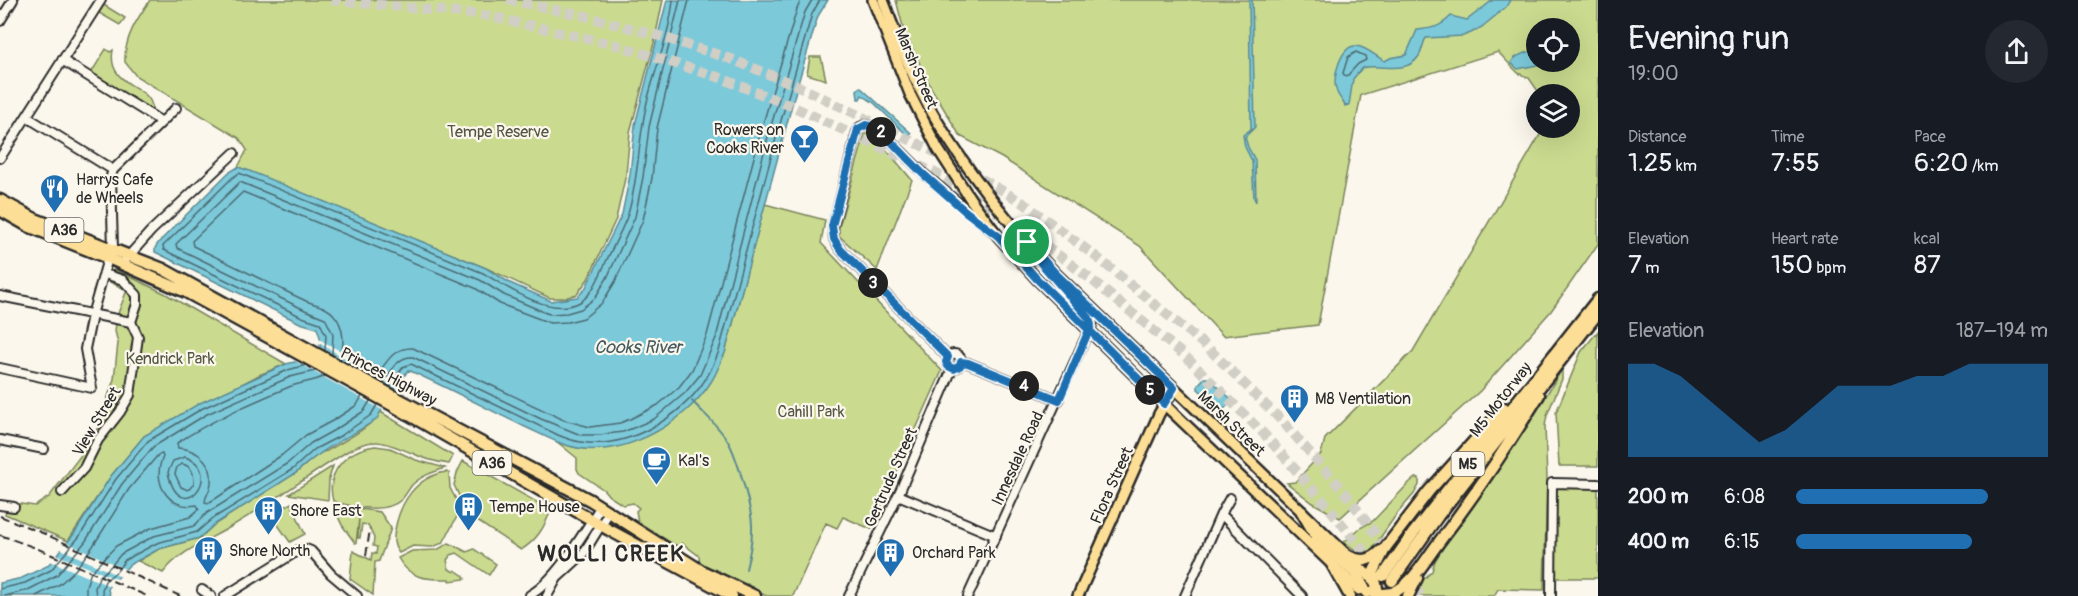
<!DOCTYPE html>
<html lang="en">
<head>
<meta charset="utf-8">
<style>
	:root { --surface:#171b24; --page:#242831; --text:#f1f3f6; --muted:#9ea1a6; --accent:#1f6fb2 }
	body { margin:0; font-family:Pangolin,sans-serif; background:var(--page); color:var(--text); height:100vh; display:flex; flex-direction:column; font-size:22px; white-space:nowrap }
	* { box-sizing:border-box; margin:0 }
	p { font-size:20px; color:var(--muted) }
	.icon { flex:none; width:33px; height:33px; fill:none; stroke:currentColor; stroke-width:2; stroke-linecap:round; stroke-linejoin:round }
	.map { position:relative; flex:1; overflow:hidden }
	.drawer { display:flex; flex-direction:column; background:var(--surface); width:480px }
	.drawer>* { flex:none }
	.tools { position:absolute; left:1526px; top:18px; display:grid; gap:12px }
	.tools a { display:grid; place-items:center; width:54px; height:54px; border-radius:50%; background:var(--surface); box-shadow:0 6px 24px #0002; font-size:30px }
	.pin { position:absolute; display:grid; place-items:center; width:51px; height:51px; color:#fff; margin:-26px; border:3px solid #fff; border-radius:50%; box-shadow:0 2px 6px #0007 }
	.km { position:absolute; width:30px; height:30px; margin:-15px; border-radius:50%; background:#222; color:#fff; font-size:16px; line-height:30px; text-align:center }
	.round { display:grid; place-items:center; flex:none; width:63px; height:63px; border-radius:32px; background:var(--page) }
	.head { display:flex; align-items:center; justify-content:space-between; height:102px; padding:0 30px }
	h1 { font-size:33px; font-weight:600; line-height:45px }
	.metrics { display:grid; grid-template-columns:repeat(3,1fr); gap:9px; height:102px; padding:6px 30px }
	.metrics div { display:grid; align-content:center }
	.metrics b { font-size:26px; font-weight:600 }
	.metrics small { font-size:16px; font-weight:400 }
	.metrics p { font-size:16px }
	.chart { height:168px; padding:12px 30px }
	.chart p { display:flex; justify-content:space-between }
	.chart svg { width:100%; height:108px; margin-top:6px; fill:var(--accent); opacity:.7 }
	ul { padding:0 30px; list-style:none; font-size:20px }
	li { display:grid; grid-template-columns:96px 72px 1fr; align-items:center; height:45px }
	li i { height:15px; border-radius:8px; background:var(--accent) }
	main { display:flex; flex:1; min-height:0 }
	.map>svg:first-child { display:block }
</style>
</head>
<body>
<main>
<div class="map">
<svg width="1598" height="596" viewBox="0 0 1598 596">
	<rect width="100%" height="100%" fill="#fbf7ec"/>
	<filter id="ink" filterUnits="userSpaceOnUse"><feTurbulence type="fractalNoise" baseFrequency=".0167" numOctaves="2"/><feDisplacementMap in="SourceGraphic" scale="12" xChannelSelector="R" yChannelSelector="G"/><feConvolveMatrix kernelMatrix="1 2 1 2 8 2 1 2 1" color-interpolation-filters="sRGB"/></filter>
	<g filter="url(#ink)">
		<!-- green -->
		<path fill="#cadb8f" stroke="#7a835d" stroke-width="1.5" fill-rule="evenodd" d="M150 0H663L654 43 630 132 626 174 616 219 588 279 577 294 565 298H550L486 268 238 167 247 150 239 138 136 76 125 62C124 38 137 19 150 0Z
			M896 0H1598V244L1551 311 1480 391 1340 518 1313 503 1287 483 1295 482 1321 454 1325 439 1413 351 1544 128H1569V94H1540L1529 78 1518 73 1498 52 1361 95 1318 325 1223 336 1140 246 1002 158 960 136 932 89 904 31ZM1536 28H1569V62H1536Z
			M99 2 125 18 120 25 94 10Z
			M106 49 110 52 113 50C106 87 152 85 152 108L148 109 91 73Z
			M810 57H821L826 80 807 74Z
			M865 134H873L912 180 877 270 837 234Z
			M765 204 825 220 821 243 942 371 871 529 843 517 837 528 826 523 793 596H767L749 589 748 584 742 585 700 564 699 556 682 543 679 546 673 544 638 522 636 511 639 508 633 503 623 505 609 496 604 490 579 473 577 469V458L556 441C563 443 571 447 578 448 589 450 600 449 611 447 665 439 703 401 725 353Z
			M114 269 166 294 286 364 259 375 144 436 111 476 68 541 5 514 8 502 35 506 49 497 94 438 114 379 118 343 115 331 117 316 127 290 110 282Z
			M1598 331V466H1559L1556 413 1581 352Z
			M1562 369V379L1547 415 1545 426 1547 479 1544 590 1498 589 1494 596H1415L1422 581 1432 571 1435 561 1453 531 1541 404Z
			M379 411 453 456 449 464C436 462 424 459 412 453 386 443 375 435 348 451 309 475 271 503 232 526 209 540 179 551 163 573L138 561 159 549 200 538 215 524 296 473C303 467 311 460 318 454 320 452 324 452 327 451 340 443 376 425 379 411Z
			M375 446 390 448 416 460 445 468C433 472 421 476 412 485 408 490 405 496 401 500 386 514 351 507 333 501 325 471 347 450 375 446Z
			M463 461 551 510C544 528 537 540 521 550L468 515 454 485 457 473Z
			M333 466 329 479 328 500 289 494Z
			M446 472 449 473 450 488 461 509 443 543 432 547 413 546 399 553C393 546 393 538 395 530 400 502 416 477 446 472Z
			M1415 478H1419V485L1414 494 1396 515 1371 551 1358 552 1344 542 1360 528 1373 521 1410 482Z
			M1598 487V578H1554L1555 491 1557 488Z
			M291 503 305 534 290 542 271 515Z
			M336 505 380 512 391 528 379 561 375 562 373 595 350 579 353 551 371 560 372 553 376 554 377 547 373 546 374 538 368 525 362 524 360 538H358L359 518 356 543H355L342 525 334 508Z
			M449 543 467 552 474 549 496 564 489 575 457 553 451 555 447 560 449 569 454 572 455 570 464 576 465 579 450 581V579C428 579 410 580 398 558L412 551 437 550Z"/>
		<!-- water -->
		<path fill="#7cc9da" stroke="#5c8a94" stroke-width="1.5" d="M667 0H828L818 16 796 90 725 353C720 363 717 373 711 382 686 422 626 457 578 448 559 445 541 434 523 426 485 408 447 387 408 370 401 381 394 392 388 403 383 410 380 410 377 419 350 437 319 450 296 473L215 524 199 538 159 549 129 565 121 575 110 584 108 590 110 596H0V583L22 578 47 566 58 554 74 534 111 476 144 436 200 403 286 364 312 358 320 348V337L317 328 300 323 155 252V248L159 242 228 173 238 167 247 170 486 268 510 283 551 301 577 297 585 289 622 214 630 175 635 125Z
			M1249 0H1252L1255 127 1245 137 1248 147 1255 160 1256 202 1254 198 1252 161 1245 147 1243 135 1251 129V126Z
			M1493 0H1510L1506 7 1482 27 1471 33 1463 36 1426 38C1422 44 1423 50 1419 56 1406 76 1380 63 1362 68L1353 79 1349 105 1345 106C1343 100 1337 96 1336 89 1332 78 1341 45 1356 46 1367 47 1376 57 1385 61L1390 58 1406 55 1417 30C1433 28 1439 28 1451 16L1467 20Z
			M1536 50V62H1541L1537 65 1518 69 1511 63C1514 55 1528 52 1536 50Z
			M860 87 911 133 908 136 874 103 862 95 860 99H858L857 90Z
			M1204 378H1209L1231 399V402L1224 409H1220L1198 389V385Z"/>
		<!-- pier -->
		<path fill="#fbf7ec" d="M317 338 401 385 399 389 317 342Z
			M317 345 397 391 389 407 384 411 293 360 310 355Z
			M64 541 127 570 124 577 123 578 59 548Z
			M55 554 119 580 112 587 48 560Z"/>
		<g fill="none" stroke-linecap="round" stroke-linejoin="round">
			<!-- shore -->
			<path stroke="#4b6a71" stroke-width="1.5" d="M1356 52 1365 56 1366 60 1358 64 1348 75 1345 76 1343 73 1348 57Z
				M325 351 326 335 320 323 302 317 164 250 163 246 232 178 239 173 483 273C508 288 551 318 580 302 592 295 599 277 605 264 612 248 622 231 628 214 639 178 638 139 647 102 655 69 670 33 673 0
				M332 354 333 334 325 318 305 310 177 248 176 244 240 182 480 280 504 295 549 314 567 313 581 309 595 298 607 278 635 217 643 177 649 127 680 0
				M340 359C345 345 344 326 334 315 327 306 315 305 306 301 268 283 231 264 193 246L192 241 243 192 475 288 500 304 550 323 568 322 584 318 602 303 615 282 643 220 652 178 657 128 689 0
				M325 376C314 382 301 382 289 387 251 403 212 420 177 443L178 448C199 449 216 465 210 488 208 494 205 497 205 502L208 503 215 499 282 455 306 435 334 420 357 405 362 396
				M375 378C386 364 392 347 413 348L564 420 590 427 620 423 630 419 658 405 679 387 692 370 707 335 762 127 797 9 801 0
				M383 383C392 371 397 356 413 357L541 419 581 435H599L623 432 633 428 654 419 685 393 700 375 716 338 770 129 805 12 812 0
				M390 386 403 367 411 364 558 435C565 438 573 441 581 442 626 450 680 418 705 380 711 371 715 361 719 351L778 131 812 14 820 0
				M185 457C227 470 180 531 168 472L173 461Z
				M182 464C193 466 194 475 194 484L188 490 181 487 175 474 177 467Z
				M0 589 25 583 51 570 79 537 116 479 148 441 203 408 288 370 306 365
				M5 596 28 590 57 575 85 542 122 484 153 447 207 414 290 377 315 371
				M36 596 60 584 75 570 93 546 129 489 158 455 162 454 163 457C151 481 168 511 197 505L199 509 190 517 151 528 116 546 91 572 86 586V596
				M96 596 95 588 99 577 111 566 121 554 154 536 194 526 207 513 288 463 311 443 338 428 364 411 370 401
				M103 596 102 590 105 581 117 571 125 560 157 543 197 532 212 519 293 469 315 449 342 435 371 415 377 405"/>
			<!-- stream -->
			<path stroke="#5c8a94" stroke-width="2" d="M692 401C705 415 720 427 729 443 735 454 738 466 742 478 753 516 756 530 746 569"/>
			<!-- highway-tunnel -->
			<path stroke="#d1cec5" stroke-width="10" stroke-dasharray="10 5" stroke-linecap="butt" d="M331 0 484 15 616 45 718 77 794 107 937 174 1026 231 1088 277 1185 356 1265 435 1329 508 1400 596
				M507 0 577 14 656 35 731 59 798 86 939 154 1022 202 1094 255 1207 347 1281 420 1343 490 1421 596"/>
			<defs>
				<path id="minor" d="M0 21 13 0
					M62 60 162 122
					M27 117 113 170
					M0 158 101 0
					M113 249 111 176 113 170 176 108
					M126 259 151 231 234 153
					M0 296 131 322
					M947 361a7 7 0 1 1 14 0a7 7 0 1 1-14 0Z
					M948 357 840 249 834 239 833 226 857 132 860 127 866 125 878 128 923 173 992 231
					M961 362 968 363 1059 400
					M0 368 92 388 85 349 92 315 108 258
					M0 440 44 449
					M62 492 84 468 98 440 120 412 130 395 138 337 131 322 137 304V295L123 280 105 274
					M898 495 996 536
					M0 505 14 507
					M1221 514 1302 596
					M202 590 211 596
					M530 595C556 581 584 532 601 506
					M225 596 299 550 306 549 311 551 331 574 357 596
					M547 596 557 578 583 554 609 512
					M849 596 900 491 952 369
					M968 596 1089 330
					M1185 596 1221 514 1230 498
					M1551 596 1552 483 1598 484"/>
				<path id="major" d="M873 0 910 94 938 149 971 200 998 236 1037 279 1164 404 1359 590
					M883 0C898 39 912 78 933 114 967 172 1010 225 1056 274L1376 583
					M1053 278 1089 318 1091 325 1089 330
					M1078 596 1159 414 1174 388"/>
				<path id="highway" d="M0 200 35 219 163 269 397 398 590 500 702 571 755 596
					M0 210 28 226 108 258 186 292 392 405 611 531 732 596
					M1302 512 1317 538 1356 574 1367 593
					M1344 553C1357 562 1369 563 1381 551
					M1332 564 1350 596
					M1383 576 1414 532 1598 299
					M1392 581 1438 516 1598 313
					M1354 585C1366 592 1378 596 1392 593 1412 585 1424 562 1436 546 1473 498 1507 447 1539 395
					M1379 596 1373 573 1386 547 1429 491 1504 408
					M1408 596 1417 578"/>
			</defs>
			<!-- minor casing -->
			<use href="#minor" stroke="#2b2b2b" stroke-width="12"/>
			<!-- major casing -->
			<use href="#major" stroke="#2b2b2b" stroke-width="14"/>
			<!-- highway casing -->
			<use href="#highway" stroke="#2b2b2b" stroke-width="15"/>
			<!-- minor -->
			<use href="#minor" stroke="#fbf7ec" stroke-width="8"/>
			<!-- major -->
			<use href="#major" stroke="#fdde96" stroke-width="9"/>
			<!-- highway -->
			<use href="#highway" stroke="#fdde96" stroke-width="10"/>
			<!-- rail -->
			<path stroke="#2b2b2b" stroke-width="2" stroke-dasharray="9 4.5" stroke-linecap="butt" d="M0 516 45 534 180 596
				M0 535 36 548 147 596
				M366 556 370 529"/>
		</g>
	</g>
	<g fill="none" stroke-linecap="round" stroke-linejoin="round" filter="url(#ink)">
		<defs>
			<path id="route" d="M1027 242 1041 263 1089 318 1091 325 1089 330 1037 279 998 236 965 211 922 173 878 128 866 125 858 129 832 226 834 239 840 249 948 357 946 362 948 366 954 369 960 366 961 362 968 363 1059 400 1089 330 1164 404 1174 388 1056 274 1027 242"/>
		</defs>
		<!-- route casing -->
		<use href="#route" stroke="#fff" stroke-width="12"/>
		<!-- route -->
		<use href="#route" stroke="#1f6fb2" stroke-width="8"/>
	</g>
	<!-- icons -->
	<defs>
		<symbol id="bar-pin" viewBox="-11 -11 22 30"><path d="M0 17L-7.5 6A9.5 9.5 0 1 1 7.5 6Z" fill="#1f6fb2" stroke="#fbf7ec"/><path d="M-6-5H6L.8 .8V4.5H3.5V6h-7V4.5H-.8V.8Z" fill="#fff"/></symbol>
		<symbol id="restaurant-pin" viewBox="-11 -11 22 30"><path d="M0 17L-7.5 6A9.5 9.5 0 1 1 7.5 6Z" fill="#1f6fb2" stroke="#fbf7ec"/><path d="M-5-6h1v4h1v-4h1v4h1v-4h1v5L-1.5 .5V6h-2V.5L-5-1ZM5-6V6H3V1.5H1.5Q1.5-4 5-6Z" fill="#fff"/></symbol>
		<symbol id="building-pin" viewBox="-11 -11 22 30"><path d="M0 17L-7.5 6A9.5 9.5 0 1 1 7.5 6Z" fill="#1f6fb2" stroke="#fbf7ec"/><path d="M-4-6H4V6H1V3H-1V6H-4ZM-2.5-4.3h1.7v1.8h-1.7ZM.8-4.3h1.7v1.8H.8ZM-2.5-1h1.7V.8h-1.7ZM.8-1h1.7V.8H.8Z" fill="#fff"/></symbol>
		<symbol id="cafe-pin" viewBox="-11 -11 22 30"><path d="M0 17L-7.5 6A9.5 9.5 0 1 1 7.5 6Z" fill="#1f6fb2" stroke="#fbf7ec"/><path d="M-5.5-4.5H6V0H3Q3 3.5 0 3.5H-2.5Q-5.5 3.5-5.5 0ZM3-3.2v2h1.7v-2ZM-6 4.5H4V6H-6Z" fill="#fff"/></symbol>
	</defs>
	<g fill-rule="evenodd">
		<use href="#bar-pin" x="788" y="122" width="33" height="45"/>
		<use href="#restaurant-pin" x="38" y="172" width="33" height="45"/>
		<use href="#building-pin" x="1278" y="382" width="33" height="45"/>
		<use href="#cafe-pin" x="640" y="444" width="33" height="45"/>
		<use href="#building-pin" x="452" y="490" width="33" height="45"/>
		<use href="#building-pin" x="252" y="494" width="33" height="45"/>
		<use href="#building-pin" x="192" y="534" width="33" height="45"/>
		<use href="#building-pin" x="874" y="536" width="33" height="45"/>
	</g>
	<g text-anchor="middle" stroke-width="4.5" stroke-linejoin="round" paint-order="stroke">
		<!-- shield labels -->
		<g fill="#fbf7ec" stroke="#696865" stroke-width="1.5">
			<rect x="44.5" y="218" width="39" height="24" rx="4.5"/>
			<rect x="472.5" y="451" width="39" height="24" rx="4.5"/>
			<rect x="1451.5" y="452" width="33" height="24" rx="4.5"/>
		</g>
		<g font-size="15" font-weight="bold" fill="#2b2b2b">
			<text x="64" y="235">A36</text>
			<text x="492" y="468">A36</text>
			<text x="1468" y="469">M5</text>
		</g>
		<!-- street labels -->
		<g font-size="16" fill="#2b2b2b" stroke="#fbf7ec">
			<text transform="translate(917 68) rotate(67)" y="6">Marsh Street</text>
			<text transform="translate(389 376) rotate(28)" y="6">Princes Highway</text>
			<text transform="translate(1500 399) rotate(-52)" y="6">M5 Motorway</text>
			<text transform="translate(96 421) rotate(-59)" y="6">View Street</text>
			<text transform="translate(1232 423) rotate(44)" y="6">Marsh Street</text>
			<text transform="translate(1017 458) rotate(-65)" y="6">Innesdale Road</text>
			<text transform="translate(890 477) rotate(-66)" y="6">Gertrude Street</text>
			<text transform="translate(1111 485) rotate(-66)" y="6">Flora Street</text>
		</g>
		<!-- poi labels -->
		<g font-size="16" fill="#2b2b2b" stroke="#fbf7ec" text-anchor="start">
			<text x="784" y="135" text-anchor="end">Rowers on<tspan x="784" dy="18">Cooks River</tspan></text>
			<text x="76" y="185">Harrys Cafe<tspan x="76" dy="18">de Wheels</tspan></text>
			<text x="1315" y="404">M8 Ventilation</text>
			<text x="678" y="466">Kal's</text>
			<text x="489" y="512">Tempe House</text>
			<text x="290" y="516">Shore East</text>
			<text x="229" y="556">Shore North</text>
			<text x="912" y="558">Orchard Park</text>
		</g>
		<!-- park labels -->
		<g font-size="16" fill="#535744" stroke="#fbf7ec">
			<text x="498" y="137">Tempe Reserve</text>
			<text x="170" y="364">Kendrick Park</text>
			<text x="811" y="417">Cahill Park</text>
		</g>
		<!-- water labels -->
		<g font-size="18" font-style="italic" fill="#435a60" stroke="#fbf7ec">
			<text x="638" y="353">Cooks River</text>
		</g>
		<!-- district labels -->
		<g font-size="22" font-weight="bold" letter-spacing="1.5" fill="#2b2b2b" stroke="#fbf7ec">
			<text x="611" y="561">WOLLI CREEK</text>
		</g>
	</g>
</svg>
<div class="tools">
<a><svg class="icon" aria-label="locate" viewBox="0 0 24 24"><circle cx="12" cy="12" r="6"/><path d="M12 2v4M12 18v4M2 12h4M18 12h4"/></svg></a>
<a><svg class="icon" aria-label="layers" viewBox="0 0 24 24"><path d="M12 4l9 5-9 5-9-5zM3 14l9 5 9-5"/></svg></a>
</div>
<div class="pin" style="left:1027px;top:242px;background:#1e9e55"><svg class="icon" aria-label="arrive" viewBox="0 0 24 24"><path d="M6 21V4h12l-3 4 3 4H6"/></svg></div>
<b class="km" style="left:881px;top:132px">2</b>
<b class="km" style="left:873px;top:283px">3</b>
<b class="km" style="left:1024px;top:386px">4</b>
<b class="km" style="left:1150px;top:390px">5</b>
</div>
<section class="drawer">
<div class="head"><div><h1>Evening run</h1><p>19:00</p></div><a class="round"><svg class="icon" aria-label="share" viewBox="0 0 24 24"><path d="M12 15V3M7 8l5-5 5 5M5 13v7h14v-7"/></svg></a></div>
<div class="metrics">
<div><p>Distance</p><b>1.25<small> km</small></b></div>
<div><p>Time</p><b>7:55</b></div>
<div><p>Pace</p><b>6:20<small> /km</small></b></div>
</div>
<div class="metrics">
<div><p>Elevation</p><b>7<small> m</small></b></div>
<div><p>Heart rate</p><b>150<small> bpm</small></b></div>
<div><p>kcal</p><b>87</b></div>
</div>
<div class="chart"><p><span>Elevation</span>187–194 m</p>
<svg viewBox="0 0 160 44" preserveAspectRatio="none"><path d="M0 44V6L10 6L20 11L30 20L40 29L50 38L60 33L70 24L80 15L90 15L100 15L110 11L120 11L130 6L140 6L150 6L160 6V44z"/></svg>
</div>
<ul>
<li><b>200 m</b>6:08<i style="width:76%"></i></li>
<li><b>400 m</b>6:15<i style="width:70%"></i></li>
</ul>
</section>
</main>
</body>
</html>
